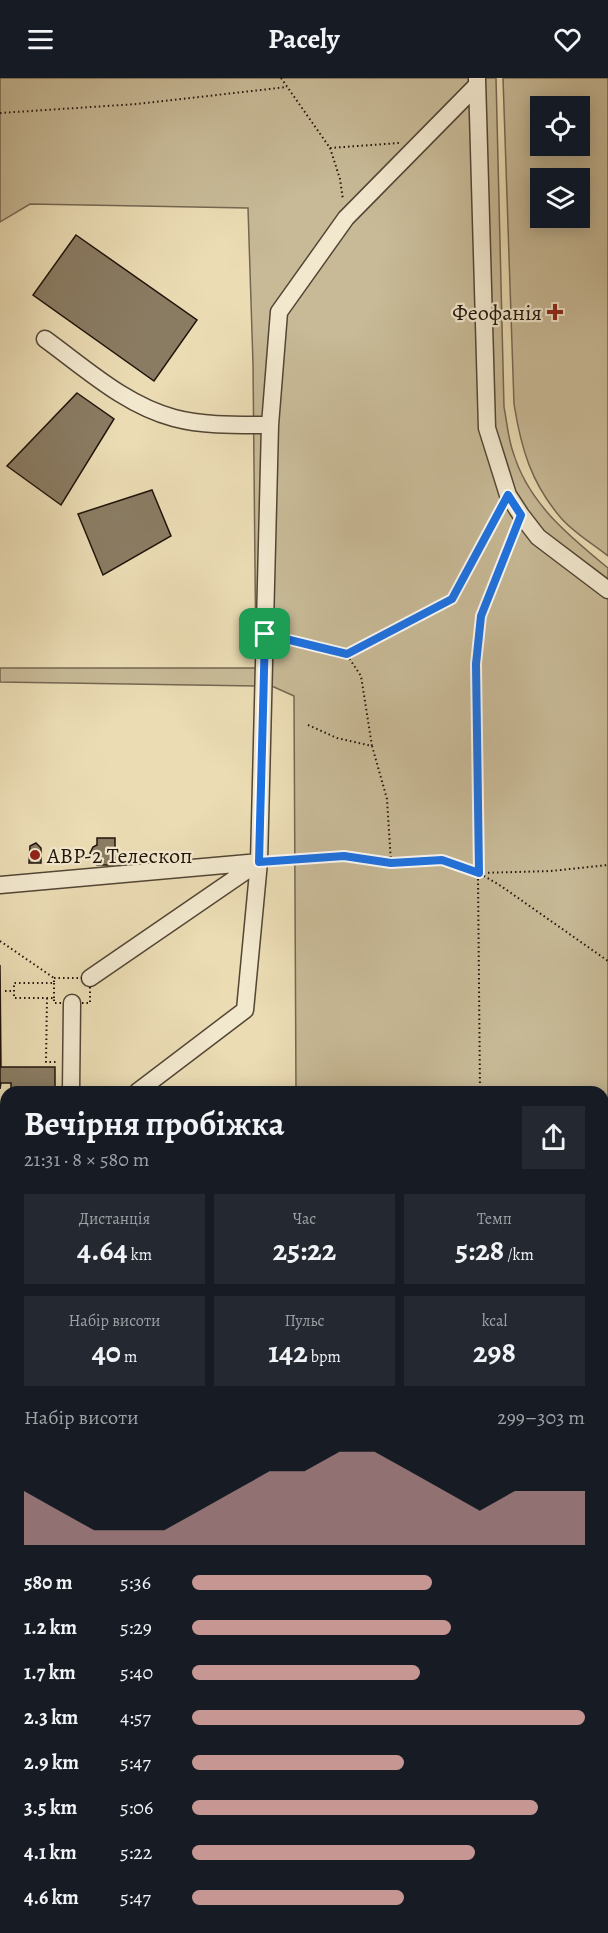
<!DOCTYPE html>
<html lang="uk">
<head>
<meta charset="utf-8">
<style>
	:root { --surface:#171b24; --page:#242831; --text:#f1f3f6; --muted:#9ea1a6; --accent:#c59692 }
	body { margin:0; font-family:Alegreya,serif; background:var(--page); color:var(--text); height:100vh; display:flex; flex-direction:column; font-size:22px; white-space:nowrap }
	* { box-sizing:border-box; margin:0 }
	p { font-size:20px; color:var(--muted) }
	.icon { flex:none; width:33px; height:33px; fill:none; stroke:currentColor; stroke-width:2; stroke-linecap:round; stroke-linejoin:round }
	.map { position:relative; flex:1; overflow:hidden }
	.sheet { position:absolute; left:0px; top:1008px; width:609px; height:848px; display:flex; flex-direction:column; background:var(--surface); border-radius:18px 18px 0 0; box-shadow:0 3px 15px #0003 }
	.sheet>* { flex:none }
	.fabs { position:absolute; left:530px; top:18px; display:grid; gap:12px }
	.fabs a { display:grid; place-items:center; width:60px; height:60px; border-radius:0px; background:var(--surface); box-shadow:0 3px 15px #0003; font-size:30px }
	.pin { position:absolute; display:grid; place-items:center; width:51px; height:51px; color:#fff; margin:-26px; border-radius:12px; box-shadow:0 3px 9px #0006 }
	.round { display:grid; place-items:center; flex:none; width:63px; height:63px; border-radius:0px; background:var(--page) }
	.head { display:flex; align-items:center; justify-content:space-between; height:102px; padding:0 24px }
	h1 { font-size:33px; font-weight:600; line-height:45px }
	.figures { display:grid; grid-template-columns:repeat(3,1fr); gap:9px; height:102px; padding:6px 24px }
	.figures div { display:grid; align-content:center; border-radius:0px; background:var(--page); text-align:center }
	.figures b { font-size:30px; font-weight:600 }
	.figures small { font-size:16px; font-weight:400 }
	.figures p { font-size:16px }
	.chart { height:168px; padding:12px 24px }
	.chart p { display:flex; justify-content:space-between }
	.chart svg { width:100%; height:108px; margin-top:6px; fill:var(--accent); opacity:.7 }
	ul { padding:0 24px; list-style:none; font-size:20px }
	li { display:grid; grid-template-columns:96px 72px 1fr; align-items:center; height:45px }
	li i { height:15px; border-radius:8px; background:var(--accent) }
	header { display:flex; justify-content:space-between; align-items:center; height:78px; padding:0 24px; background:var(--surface); font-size:27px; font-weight:600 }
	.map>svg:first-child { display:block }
</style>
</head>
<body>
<header><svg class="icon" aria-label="menu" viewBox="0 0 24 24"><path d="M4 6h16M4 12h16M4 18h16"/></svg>Pacely<svg class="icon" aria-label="heart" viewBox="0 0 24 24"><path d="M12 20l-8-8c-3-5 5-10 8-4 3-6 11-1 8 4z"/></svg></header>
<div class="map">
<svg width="608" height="1855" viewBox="0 0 608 1855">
	<rect width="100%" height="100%" fill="#ebdcb4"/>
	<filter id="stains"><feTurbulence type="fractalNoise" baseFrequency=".00333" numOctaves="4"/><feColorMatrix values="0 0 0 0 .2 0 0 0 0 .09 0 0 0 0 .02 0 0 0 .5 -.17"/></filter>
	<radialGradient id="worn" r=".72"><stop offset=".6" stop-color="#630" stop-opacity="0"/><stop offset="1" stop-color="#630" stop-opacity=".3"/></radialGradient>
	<!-- green -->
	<path fill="#c8ba97" stroke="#746751" stroke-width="1.5" fill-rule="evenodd" d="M0 0H496L504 329C507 344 508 360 513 374 528 425 569 458 608 490V1855H0V1425L6 1424V1850H603V1014H296L294 618 274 609 264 608 0 604V590H256L253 286 248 130 30 126 0 144Z
		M503 0H608V478C593 466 574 455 561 440 531 405 521 370 514 326ZM540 28H579V68H540ZM540 100H579V140H540Z"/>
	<!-- building -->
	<path fill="#8a7c63" stroke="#20140b" stroke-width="1.5" d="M76 157 197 242 154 303 33 217Z
		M77 315 114 341 61 427 7 388Z
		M152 412 171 458 103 497 78 436Z
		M97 760H115V787H97V781L90 775 93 769 97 767Z
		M36 765 41 770V785H29L30 768Z
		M0 887 1 989H55V1014H11V1005H1L0 1011Z"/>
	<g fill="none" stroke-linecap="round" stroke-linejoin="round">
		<defs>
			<path id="minor" d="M477 1 487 350 508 417 521 437 538 459 608 512
				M45 261C85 290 125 327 174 340 204 348 238 347 270 347
				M0 807 259 784
				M90 900 259 784
				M71 1014 72 925
				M137 1014 245 932 259 784 270 347 279 234 346 140 477 7
				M0 1110 6 1104
				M0 1193 6 1194"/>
		</defs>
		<!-- minor casing -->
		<use href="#minor" stroke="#534635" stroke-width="19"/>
		<!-- path -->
		<path stroke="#20140b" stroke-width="2" stroke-dasharray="1.5 3" stroke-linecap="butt" d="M281 0 330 70 399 65
			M0 35 137 26 287 9
			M330 70 340 101 343 122
			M280 559 347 576 452 521 500 433
			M347 577 361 598 372 668
			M308 647 337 660 372 668 387 721 391 785
			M272 783 344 778 391 785 442 781 479 795 501 808 608 883
			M479 795 551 793 608 787
			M0 863 54 900
			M54 900H90V925H54V920H14V905H54Z
			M54 905V920
			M5 913H14
			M47 920 46 984H58
			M480 1014 476 586 481 538 514 454
			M603 1101H608
			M603 1207 608 1208
			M603 1395H608
			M0 1508 6 1507
			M603 1533 608 1534
			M0 1766 6 1758
			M0 1828 6 1827
			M389 1850 440 1855
			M470 1855H490"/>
		<!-- minor -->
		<use href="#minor" stroke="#f2e8ce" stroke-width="16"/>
	</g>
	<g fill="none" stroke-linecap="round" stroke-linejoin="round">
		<defs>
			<path id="route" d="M508 417 521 437 481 538 476 586 479 795 442 782 391 785 344 778 259 784 265 556 347 576 452 521Z"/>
		</defs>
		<!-- route casing -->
		<use href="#route" stroke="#fff" stroke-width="12"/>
		<!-- route -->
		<use href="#route" stroke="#1a73e8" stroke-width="8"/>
	</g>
	<!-- markers -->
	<g fill="#8f2418" stroke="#f2e8ce" stroke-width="2">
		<path d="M552 225h6v6h6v6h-6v6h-6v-6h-6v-6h6z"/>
		<circle cx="35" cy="777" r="6"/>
	</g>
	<g text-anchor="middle" stroke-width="4.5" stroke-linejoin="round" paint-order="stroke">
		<!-- poi labels -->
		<g font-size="22" fill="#20140b" stroke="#f2e8ce" text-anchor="end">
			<text x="542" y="242">Феофанія</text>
			<text x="47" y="785" text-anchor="start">АВР-2 Телескоп</text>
		</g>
	</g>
	<rect width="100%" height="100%" filter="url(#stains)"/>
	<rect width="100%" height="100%" fill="url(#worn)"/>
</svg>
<div class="fabs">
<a><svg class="icon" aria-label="locate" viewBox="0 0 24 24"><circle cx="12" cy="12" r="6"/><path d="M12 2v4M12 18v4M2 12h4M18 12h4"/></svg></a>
<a><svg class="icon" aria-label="layers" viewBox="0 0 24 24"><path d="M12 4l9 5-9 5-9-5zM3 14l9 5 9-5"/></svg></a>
</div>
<div class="pin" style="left:265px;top:556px;background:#1e9e55"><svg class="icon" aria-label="arrive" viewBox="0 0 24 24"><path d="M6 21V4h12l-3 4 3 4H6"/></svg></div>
<section class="sheet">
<div class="head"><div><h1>Вечірня пробіжка</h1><p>21:31 · 8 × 580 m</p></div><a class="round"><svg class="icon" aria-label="share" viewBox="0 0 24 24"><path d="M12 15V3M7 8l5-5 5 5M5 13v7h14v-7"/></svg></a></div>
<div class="figures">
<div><p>Дистанція</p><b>4.64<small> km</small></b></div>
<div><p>Час</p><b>25:22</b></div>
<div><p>Темп</p><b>5:28<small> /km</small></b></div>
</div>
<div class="figures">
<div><p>Набір висоти</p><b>40<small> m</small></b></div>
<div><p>Пульс</p><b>142<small> bpm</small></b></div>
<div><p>kcal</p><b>298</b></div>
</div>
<div class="chart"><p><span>Набір висоти</span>299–303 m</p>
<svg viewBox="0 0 160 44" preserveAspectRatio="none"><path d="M0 44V22L10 30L20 38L30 38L40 38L50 30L60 22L70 14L80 14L90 6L100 6L110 14L120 22L130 30L140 22L150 22L160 22V44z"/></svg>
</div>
<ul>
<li><b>580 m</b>5:36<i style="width:61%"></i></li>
<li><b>1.2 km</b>5:29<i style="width:66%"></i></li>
<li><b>1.7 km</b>5:40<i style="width:58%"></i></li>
<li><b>2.3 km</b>4:57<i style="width:100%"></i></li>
<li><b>2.9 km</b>5:47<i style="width:54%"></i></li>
<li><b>3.5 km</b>5:06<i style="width:88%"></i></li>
<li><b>4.1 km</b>5:22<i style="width:72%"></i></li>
<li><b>4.6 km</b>5:47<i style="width:54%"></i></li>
</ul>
</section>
</div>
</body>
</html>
